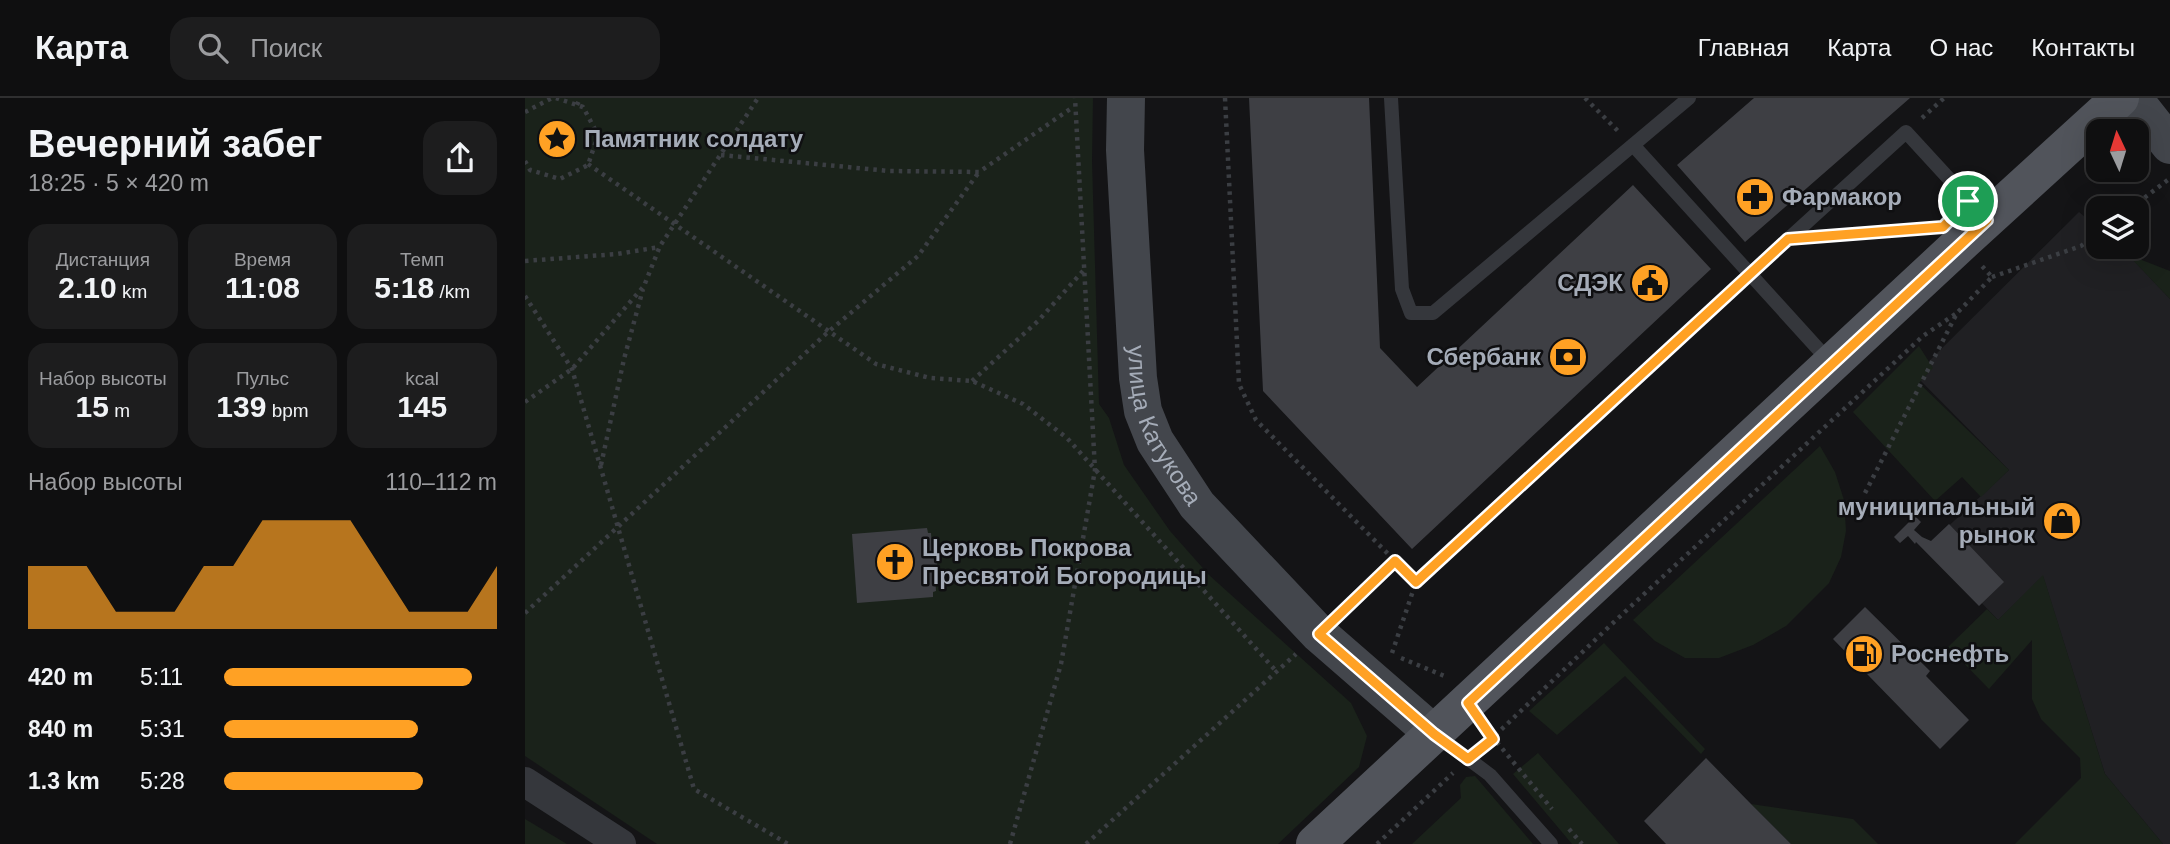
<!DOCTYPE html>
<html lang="ru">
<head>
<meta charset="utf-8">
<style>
	:root { --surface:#0f0f10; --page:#1d1d1e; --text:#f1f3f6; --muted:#9b9c9f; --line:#2f2f30; --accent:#ffa124 }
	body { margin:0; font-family:Helvetica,sans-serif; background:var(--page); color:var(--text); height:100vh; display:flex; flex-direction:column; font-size:26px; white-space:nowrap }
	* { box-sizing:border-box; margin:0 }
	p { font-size:23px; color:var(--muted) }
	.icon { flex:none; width:38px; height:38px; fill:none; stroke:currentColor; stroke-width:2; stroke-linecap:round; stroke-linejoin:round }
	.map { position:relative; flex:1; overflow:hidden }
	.sheet { display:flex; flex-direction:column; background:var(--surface); width:525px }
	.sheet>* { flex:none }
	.needle { width:46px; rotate:356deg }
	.buttons { position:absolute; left:1561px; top:21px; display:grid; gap:14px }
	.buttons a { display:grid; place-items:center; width:63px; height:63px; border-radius:14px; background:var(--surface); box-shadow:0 7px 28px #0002,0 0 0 2px var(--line); font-size:35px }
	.pin { position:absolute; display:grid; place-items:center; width:60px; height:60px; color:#fff; margin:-30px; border:4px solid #fff; border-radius:50%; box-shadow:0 2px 7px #0007 }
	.round { display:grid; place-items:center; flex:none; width:74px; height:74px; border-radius:21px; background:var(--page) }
	.headline { display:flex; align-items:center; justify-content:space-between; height:119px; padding:0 28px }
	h1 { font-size:38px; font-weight:700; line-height:52px }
	.figures { display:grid; grid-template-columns:repeat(3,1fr); gap:10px; height:119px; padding:7px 28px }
	.figures div { display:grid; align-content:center; border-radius:18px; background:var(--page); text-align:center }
	.figures b { font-size:30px; font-weight:700 }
	.figures small { font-size:19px; font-weight:400 }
	.figures p { font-size:19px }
	.chart { height:196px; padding:14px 28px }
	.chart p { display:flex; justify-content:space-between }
	.chart svg { width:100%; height:126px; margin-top:7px; fill:var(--accent); opacity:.7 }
	ul { padding:0 28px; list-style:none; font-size:23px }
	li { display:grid; grid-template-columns:112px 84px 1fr; align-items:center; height:52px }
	li i { height:18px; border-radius:9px; background:var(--accent) }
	header { display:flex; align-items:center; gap:42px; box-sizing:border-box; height:98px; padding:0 35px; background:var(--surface); border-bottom:2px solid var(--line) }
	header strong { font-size:33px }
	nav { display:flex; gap:38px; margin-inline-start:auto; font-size:24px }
	.search { width:490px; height:63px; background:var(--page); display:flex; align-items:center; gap:18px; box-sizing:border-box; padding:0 24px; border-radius:21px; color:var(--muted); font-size:26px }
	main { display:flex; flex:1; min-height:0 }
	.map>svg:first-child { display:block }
</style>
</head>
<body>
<header>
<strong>Карта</strong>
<div class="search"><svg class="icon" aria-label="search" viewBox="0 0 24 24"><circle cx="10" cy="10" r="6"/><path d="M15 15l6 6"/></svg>Поиск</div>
<nav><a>Главная</a><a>Карта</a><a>О нас</a><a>Контакты</a></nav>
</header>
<main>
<section class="sheet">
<div class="headline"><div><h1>Вечерний забег</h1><p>18:25 · 5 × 420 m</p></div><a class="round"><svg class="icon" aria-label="share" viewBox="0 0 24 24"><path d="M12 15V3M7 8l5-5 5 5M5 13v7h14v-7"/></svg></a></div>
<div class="figures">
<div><p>Дистанция</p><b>2.10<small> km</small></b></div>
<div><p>Время</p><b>11:08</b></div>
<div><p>Темп</p><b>5:18<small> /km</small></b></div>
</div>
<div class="figures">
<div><p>Набор высоты</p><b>15<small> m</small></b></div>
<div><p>Пульс</p><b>139<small> bpm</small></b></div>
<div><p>kcal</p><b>145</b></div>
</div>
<div class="chart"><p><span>Набор высоты</span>110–112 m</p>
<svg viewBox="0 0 160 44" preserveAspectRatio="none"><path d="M0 44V22L10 22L20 22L30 38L40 38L50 38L60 22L70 22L80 6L90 6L100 6L110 6L120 22L130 38L140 38L150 38L160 22V44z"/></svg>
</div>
<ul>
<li><b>420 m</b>5:11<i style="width:91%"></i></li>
<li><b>840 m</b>5:31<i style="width:71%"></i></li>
<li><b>1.3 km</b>5:28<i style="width:73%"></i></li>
</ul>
</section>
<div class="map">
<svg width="1645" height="746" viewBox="0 0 1645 746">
	<rect width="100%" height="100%" fill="#141416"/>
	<!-- built -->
	<path fill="#202023" d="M1554 114 1573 130V149H1596L1645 201V746H1638L1580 676 1518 478 1473 522 1402 448 1484 372 1390 277Z"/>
	<!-- green -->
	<path fill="#1a221a" d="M0 0H568L567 63 574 306 584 320 599 367 645 433 684 477 826 605 842 638 834 669 753 746H132L0 658Z
		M1604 157 1645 173V201L1603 157Z
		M1394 248 1408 270 1394 285 1484 372 1456 399 1437 379 1410 403 1328 314Z
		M1295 348 1310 374 1319 402 1321 433 1316 459 1304 485 1261 528 1228 547 1194 560H1160L1130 543 1108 522Z
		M1518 477 1580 676 1638 746H1490L1556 680 1555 660 1516 621 1507 601V542L1464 591 1423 549 1462 511 1473 522Z
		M1079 545 1180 651 1176 656 1100 578 1032 637 1004 613Z
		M1013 655 1087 738 1094 746H1047L988 676Z
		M950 678 1008 746H887L936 700 935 687 941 679Z
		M1226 706 1328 721 1353 746H1266Z
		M0 721 42 746H0Z"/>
	<!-- building -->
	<path fill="#3e3f44" d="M724 0H844L855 250 892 289 1108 87 1186 171 887 451 738 293Z
		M1229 0H1385L1220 144 1152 67Z
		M1390 418 1396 424 1389 432 1397 439 1406 443 1424 426 1479 484 1454 508 1391 444 1390 446 1383 438 1375 445 1369 439Z
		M402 430 403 435H406L407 451 411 450 413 478H410L411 493 408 494V499L332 505 327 436Z
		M1340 509 1405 573 1401 578 1444 622 1415 651 1308 541Z
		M1181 660 1226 706 1266 746H1141L1119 723Z"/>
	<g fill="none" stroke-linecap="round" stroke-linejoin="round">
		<!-- path -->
		<path stroke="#3b3e43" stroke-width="4.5" stroke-dasharray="3.5 5" stroke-linecap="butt" d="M700 0 714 286 731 322 870 463
			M1060 0 1094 34
			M52 7 55 0
			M0 14 27 0
			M1397 20 1419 0
			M196 57 364 73 454 74 548 9
			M0 63 5 72 35 81 63 67 73 37 58 9 31 0
			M63 66 351 266 405 280 447 283 498 306 542 340 751 573
			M1606 110 1644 81
			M1297 139 1403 130
			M0 163 92 156 135 149
			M1467 179 1556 148 1573 135
			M0 198 47 271 169 691 263 746
			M447 283 513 223 558 173
			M0 304 47 271 119 188 135 148 233 0
			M76 367 99 261 118 191
			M1340 395 1432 215 1467 179 1457 168
			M818 512 870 463 891 484
			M0 515 303 234 393 158 454 74
			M867 555 891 484 1210 189
			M876 560 922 579
			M961 631 1027 711
			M958 649 1090 523 1398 238 1432 215
			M1044 731 1057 746
			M485 746 536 566 570 372 550 0
			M561 746 771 556
			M852 746 928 675"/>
		<!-- lane -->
		<path stroke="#35373c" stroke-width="14" d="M866 0 877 191 886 215H908L1164 0
			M1108 47 1305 264
			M1225 176 1381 34 1460 120
			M910 636 965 677 1026 746"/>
		<!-- street -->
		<path stroke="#35373c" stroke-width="30" d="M0 684 96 746"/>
		<!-- secondary -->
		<g stroke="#43464c" stroke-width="38">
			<path id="s1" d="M601 0 600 52 613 280 618 313 630 343 672 407 794 536 909 636"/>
			<path d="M1608 0 1645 47"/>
		</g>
		<!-- primary -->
		<path stroke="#51545b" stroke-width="38" d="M790 746 1435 146 1595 0"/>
	</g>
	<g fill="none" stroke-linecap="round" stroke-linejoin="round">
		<defs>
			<path id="route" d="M1443 103 1462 122 943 605 968 641 943 661 909 636 794 536 870 463 891 484 1263 141 1418 129Z"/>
		</defs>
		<!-- route casing -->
		<use href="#route" stroke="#fff" stroke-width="14"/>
		<!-- route -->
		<use href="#route" stroke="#ffa124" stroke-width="9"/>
	</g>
	<!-- icons -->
	<defs>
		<symbol id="sight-disc" viewBox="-11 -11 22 22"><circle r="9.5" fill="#ffa124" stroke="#0f0f11"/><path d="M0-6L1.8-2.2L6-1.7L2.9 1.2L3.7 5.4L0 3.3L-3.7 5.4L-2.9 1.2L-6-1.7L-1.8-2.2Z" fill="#111"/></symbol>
		<symbol id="pharmacy-disc" viewBox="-11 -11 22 22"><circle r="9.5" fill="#ffa124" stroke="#0f0f11"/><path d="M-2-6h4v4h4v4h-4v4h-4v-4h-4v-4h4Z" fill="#111"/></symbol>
		<symbol id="civic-disc" viewBox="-11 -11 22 22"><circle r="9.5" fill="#ffa124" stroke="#0f0f11"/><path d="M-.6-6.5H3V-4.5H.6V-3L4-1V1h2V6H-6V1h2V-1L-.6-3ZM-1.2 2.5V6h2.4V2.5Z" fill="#111"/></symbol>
		<symbol id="bank-disc" viewBox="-11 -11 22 22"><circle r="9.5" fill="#ffa124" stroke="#0f0f11"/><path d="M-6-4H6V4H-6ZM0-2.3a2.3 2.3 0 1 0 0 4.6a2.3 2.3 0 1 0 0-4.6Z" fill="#111"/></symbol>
		<symbol id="shop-disc" viewBox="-11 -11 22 22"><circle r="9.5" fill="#ffa124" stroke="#0f0f11"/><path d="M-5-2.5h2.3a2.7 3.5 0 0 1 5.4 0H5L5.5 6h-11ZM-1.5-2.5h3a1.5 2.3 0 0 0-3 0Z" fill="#111"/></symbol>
		<symbol id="church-disc" viewBox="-11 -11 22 22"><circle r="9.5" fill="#ffa124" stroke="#0f0f11"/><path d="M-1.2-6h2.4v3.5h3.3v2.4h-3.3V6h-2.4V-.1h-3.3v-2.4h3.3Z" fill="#111"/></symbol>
		<symbol id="fuel-disc" viewBox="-11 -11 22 22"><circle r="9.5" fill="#ffa124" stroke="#0f0f11"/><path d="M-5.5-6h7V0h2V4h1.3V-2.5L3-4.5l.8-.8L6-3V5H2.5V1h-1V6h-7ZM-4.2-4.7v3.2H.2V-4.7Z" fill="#111"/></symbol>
	</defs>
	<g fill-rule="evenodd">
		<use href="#sight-disc" x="10" y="19" width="44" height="44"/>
		<use href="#pharmacy-disc" x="1208" y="77" width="44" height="44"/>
		<use href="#civic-disc" x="1103" y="163" width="44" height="44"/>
		<use href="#bank-disc" x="1021" y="237" width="44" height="44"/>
		<use href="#shop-disc" x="1515" y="401" width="44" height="44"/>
		<use href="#church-disc" x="348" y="442" width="44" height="44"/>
		<use href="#fuel-disc" x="1317" y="534" width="44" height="44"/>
	</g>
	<g text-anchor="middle" stroke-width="5" stroke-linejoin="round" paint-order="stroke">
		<!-- poi labels -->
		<g font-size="24" font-weight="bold" fill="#a5acb8" stroke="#0f0f11" text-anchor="start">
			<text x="59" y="49">Памятник солдату</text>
			<text x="1257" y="107">Фармакор</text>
			<text x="1098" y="193" text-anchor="end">СДЭК</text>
			<text x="1016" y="267" text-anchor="end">Сбербанк</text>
			<text x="1510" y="417" text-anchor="end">муниципальный<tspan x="1510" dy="28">рынок</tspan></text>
			<text x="397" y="458">Церковь Покрова<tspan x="397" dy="28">Пресвятой Богородицы</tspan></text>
			<text x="1366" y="564">Роснефть</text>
		</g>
		<!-- street labels -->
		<g font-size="24" fill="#a5acb8" stroke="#0f0f11">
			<text dy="8" stroke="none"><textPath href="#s1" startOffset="334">улица Катукова</textPath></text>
		</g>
	</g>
</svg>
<div class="buttons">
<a><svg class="needle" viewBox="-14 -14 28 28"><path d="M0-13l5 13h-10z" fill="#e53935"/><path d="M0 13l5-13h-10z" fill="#9b9c9f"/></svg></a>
<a><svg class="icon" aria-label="layers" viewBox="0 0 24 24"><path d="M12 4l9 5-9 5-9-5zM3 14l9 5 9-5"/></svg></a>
</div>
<div class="pin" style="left:1443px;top:103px;background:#1e9e55"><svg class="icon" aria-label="arrive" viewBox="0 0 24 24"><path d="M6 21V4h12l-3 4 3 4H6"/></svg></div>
</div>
</main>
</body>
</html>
